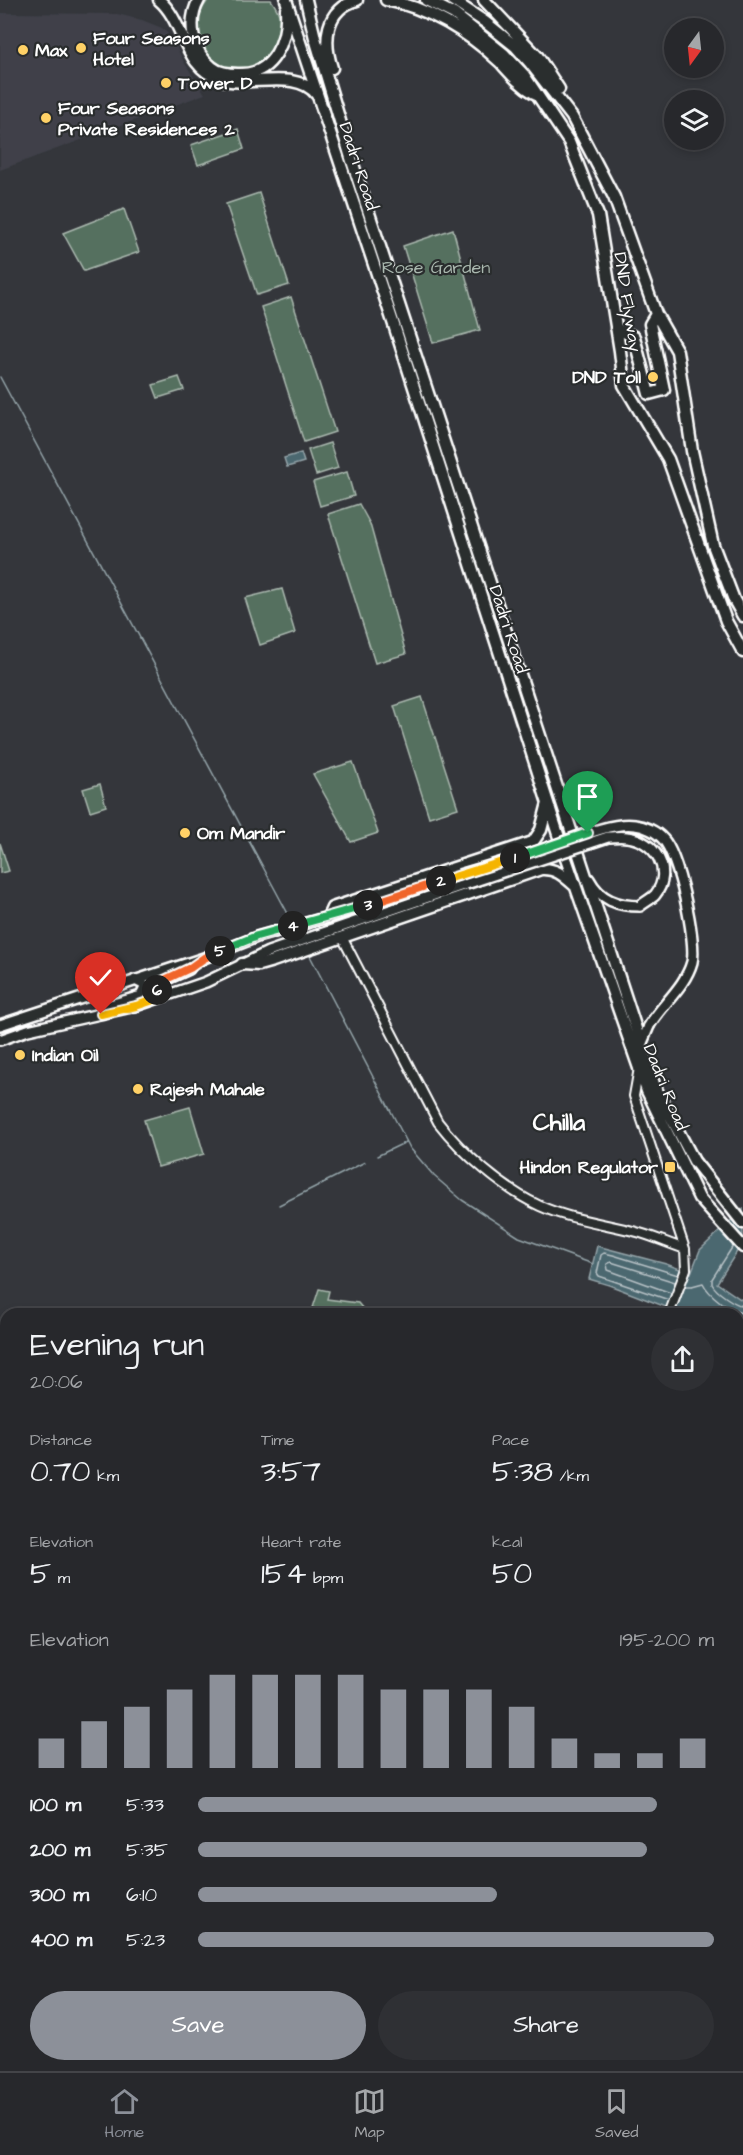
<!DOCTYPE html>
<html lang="en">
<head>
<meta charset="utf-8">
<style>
	:root { --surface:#27282c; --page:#2f3034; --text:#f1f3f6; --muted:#a4a6a9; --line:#434448; --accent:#8c9099 }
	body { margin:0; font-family:"Architects Daughter",sans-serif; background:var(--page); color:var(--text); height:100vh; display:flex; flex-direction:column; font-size:22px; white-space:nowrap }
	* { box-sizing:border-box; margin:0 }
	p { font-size:20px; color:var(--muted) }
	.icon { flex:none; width:33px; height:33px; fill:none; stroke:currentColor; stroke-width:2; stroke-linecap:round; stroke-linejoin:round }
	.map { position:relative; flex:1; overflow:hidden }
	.sheet { position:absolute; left:0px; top:1308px; width:744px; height:764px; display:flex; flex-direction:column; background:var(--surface); border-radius:18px 18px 0 0; box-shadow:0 3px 9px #0003,0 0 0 2px var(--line) }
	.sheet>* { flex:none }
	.needle { width:39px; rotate:195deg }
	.buttons { position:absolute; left:664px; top:18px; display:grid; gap:12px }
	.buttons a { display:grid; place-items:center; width:60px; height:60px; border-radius:50%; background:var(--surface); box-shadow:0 3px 9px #0003,0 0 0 2px var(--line); font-size:30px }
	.pin { position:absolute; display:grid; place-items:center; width:51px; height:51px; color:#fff; margin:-62px -26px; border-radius:50% 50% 50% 0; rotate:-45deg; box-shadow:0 0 6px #0007 }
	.pin .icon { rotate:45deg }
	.km { position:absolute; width:30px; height:30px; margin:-15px; border-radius:50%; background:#222; color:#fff; font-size:16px; line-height:30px; text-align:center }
	.round { display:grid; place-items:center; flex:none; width:63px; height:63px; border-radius:32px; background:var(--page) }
	.headline { display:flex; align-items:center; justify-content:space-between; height:102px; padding:0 30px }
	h1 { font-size:33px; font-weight:600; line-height:45px }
	.stats { display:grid; grid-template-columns:repeat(3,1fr); gap:9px; height:102px; padding:6px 30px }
	.stats div { display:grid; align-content:center }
	.stats b { font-size:30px; font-weight:600 }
	.stats small { font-size:16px; font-weight:400 }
	.stats p { font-size:16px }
	.chart { height:168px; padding:12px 30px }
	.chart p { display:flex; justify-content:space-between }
	.chart svg { width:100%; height:108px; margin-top:6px; stroke:var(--accent); stroke-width:6 }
	.cta { display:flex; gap:12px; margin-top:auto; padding:12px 30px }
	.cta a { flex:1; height:69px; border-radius:36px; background:var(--accent); color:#fff; font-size:24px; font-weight:600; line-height:69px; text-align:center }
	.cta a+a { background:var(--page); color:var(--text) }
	ul { padding:0 30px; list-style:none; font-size:20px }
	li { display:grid; grid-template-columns:96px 72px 1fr; align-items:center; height:45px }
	li i { height:15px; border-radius:8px; background:var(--accent) }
	.tabs { display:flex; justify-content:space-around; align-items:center; height:84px; border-top:2px solid var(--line); background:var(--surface); font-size:16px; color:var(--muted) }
	.tabs a { display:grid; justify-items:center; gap:3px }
	.tabs .current { color:var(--accent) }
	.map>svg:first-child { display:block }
</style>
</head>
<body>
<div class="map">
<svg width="743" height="2071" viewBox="0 0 743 2071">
	<rect width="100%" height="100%" fill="#34363b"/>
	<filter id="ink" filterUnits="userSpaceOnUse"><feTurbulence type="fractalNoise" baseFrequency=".0167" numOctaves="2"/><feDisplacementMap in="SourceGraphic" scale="12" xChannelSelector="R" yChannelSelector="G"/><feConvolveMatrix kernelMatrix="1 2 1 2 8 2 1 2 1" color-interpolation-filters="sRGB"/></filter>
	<g filter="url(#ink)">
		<!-- built -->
		<path fill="#3f414a" d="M0 13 117 14 142 20 162 28 172 38 184 62 205 94 0 170Z"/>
		<!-- green -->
		<path fill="#55705f" stroke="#aab8af" stroke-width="1.5" d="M208 0H271C281 13 285 29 277 43 274 48 271 55 267 59 236 92 173 46 208 0Z
			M238 129 244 149 198 165 191 145Z
			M259 193 289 285 257 295 226 204Z
			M124 209 139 252 84 271 63 233Z
			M453 229 480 330 433 343 403 246Z
			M291 297 335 432 304 442 261 307Z
			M179 377 184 390 158 398 153 385Z
			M330 443 338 468 316 475 308 450Z
			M347 472 354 496 320 506 313 482Z
			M359 504 370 524 406 654 375 663 328 514Z
			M282 589 295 633 260 645 245 598Z
			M422 697 458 808 429 817 394 706Z
			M353 762 378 833 351 842 313 774Z
			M100 784 106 806 90 811 83 789Z
			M0 843 9 871 0 873Z
			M190 1107 204 1154 158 1167 144 1120Z
			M319 1289 329 1291 327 1299 358 1303 363 1309 358 1314H311Z
			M656 2066H685L686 2071H657Z"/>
		<!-- water -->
		<path fill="#4c6770" stroke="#94a4a9" stroke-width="1.5" d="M301 453 304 462 287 467 284 458Z
			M743 1209V1242L717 1283 743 1301V1549L738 1557V1463L741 1401 738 1356V1314H673L674 1310 609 1285 589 1279 597 1246 666 1264 691 1273 700 1250Z
			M6 1954V1995L0 1999V1958Z
			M35 2066H91L84 2071H28Z"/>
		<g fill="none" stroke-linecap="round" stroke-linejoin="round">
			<!-- shore -->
			<path stroke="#b7c2c6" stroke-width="1.5" d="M733 1246 712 1279V1284C716 1292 734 1304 743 1306
				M685 1286H692L703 1283C708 1294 730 1312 743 1313
				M671 1293 608 1270 607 1264 611 1262 675 1282
				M669 1300 599 1276 597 1273 601 1255 604 1253 613 1255 678 1275"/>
			<!-- stream -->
			<path stroke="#94a4a9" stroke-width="1.5" d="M0 377 293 923
				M309 954 410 1148 434 1176 462 1200 519 1237 593 1264
				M377 1156 406 1142
				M279 1205 365 1162"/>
			<!-- canal -->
			<path stroke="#4c6770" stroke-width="5" d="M0 1939 6 1934"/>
			<defs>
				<path id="minor" d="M342 937 438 1122C462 1153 503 1189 540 1206 569 1219 602 1223 633 1231 650 1235 667 1243 685 1249
					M639 1068 634 1096 685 1249 686 1269 669 1314
					M0 1362 6 1364
					M0 1369 6 1371
					M0 1916 6 1911
					M0 1927 6 1922
					M738 1988 743 1987
					M738 1997 743 1996
					M531 2071 532 2066
					M538 2071 539 2066"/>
				<path id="major" d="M589 879C600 900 618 906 640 906
					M165 996 158 993 156 988 158 983 189 969
					M103 1012 110 1005 141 996 145 988 143 984 135 980
					M0 1025 204 958 257 937 328 917 459 875
					M0 1040 28 1030 136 1006 206 982 268 952 466 884
					M641 1045 649 1026
					M738 1593 743 1589
					M738 1606 743 1602
					M130 2071 137 2066
					M141 2071 148 2066"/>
				<path id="highway" d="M159 0C185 22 183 67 220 79 249 88 297 68 317 95
					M199 0C187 21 192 52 212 67 219 73 229 74 238 74 274 76 288 39 286 9
					M286 0 393 322 564 853 647 1091 699 1198 743 1247
					M306 0 315 38 352 161 655 1087 694 1161 743 1223
					M386 0C428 7 469 33 500 62 511 74 520 85 534 93
					M426 0 454 14 504 54 524 75 569 142 598 215 620 351 624 385 668 459 726 621 743 652
					M452 0 485 22 515 46 530 63 572 117 614 197 656 314 677 351 692 451 713 545 734 600 743 616
					M484 0 538 57 559 89
					M332 68C323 41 325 9 357 0
					M616 328 634 337 649 394 664 390 650 324 656 314
					M328 917 332 908 533 842 541 830 548 803
					M242 964 259 965 273 961 541 869C555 868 563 875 574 885"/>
			</defs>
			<!-- minor casing -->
			<use href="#minor" stroke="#fff" stroke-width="12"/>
			<!-- major casing -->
			<use href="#major" stroke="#fff" stroke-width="14"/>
			<!-- highway casing -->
			<use href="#highway" stroke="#fff" stroke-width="15"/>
			<!-- minor -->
			<use href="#minor" stroke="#2a2d2e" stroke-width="8"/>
			<!-- major -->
			<use href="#major" stroke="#2a2d2e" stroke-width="9"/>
			<!-- highway -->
			<use href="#highway" stroke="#2a2d2e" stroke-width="10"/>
			<defs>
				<path id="rail" d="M0 1348 6 1353
					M738 1361 743 1357
					M738 1577 743 1581
					M0 1958 6 1953"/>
			</defs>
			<!-- rail casing -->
			<use href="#rail" stroke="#fff" stroke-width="4"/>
			<!-- rail -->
			<use href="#rail" stroke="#2a2d2e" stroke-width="1.5" stroke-dasharray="4.5" stroke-linecap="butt"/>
			<defs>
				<path id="major-bridge" d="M459 875C487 867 515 859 542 850 566 842 610 821 635 825 644 826 656 831 663 839 678 854 697 941 692 962 685 987 662 1004 649 1026
					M466 884 608 837C614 837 621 836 627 837 655 840 674 871 655 895 651 899 645 902 640 906"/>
			</defs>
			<!-- major-bridge casing -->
			<use href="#major-bridge" stroke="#fff" stroke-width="14" stroke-linecap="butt"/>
			<!-- major-bridge -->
			<use href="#major-bridge" stroke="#2a2d2e" stroke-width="9"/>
		</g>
	</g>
	<g fill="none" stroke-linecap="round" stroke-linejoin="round" filter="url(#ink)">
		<defs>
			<path id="split-1" d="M515 858 588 833"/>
			<path id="split-2" d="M441 881 515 858"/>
			<path id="split-3" d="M368 905 441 881"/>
			<path id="split-4" d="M293 926 368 905"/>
			<path id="split-5" d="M220 951 257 936 293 926"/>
			<path id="split-6" d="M157 990 158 983 190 968 204 958 220 951"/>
			<path id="split-7" d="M101 1014 136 1006 165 996 158 993 157 990"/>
		</defs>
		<!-- split-1 casing -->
		<use href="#split-1" stroke="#fff" stroke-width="12"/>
		<!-- split-2 casing -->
		<use href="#split-2" stroke="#fff" stroke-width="12"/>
		<!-- split-3 casing -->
		<use href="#split-3" stroke="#fff" stroke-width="12"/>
		<!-- split-4 casing -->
		<use href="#split-4" stroke="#fff" stroke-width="12"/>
		<!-- split-5 casing -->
		<use href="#split-5" stroke="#fff" stroke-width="12"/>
		<!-- split-6 casing -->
		<use href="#split-6" stroke="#fff" stroke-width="12"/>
		<!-- split-7 casing -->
		<use href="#split-7" stroke="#fff" stroke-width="12"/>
		<!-- split-1 -->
		<use href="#split-1" stroke="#22a559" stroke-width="8"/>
		<!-- split-2 -->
		<use href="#split-2" stroke="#f5b400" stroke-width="8"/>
		<!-- split-3 -->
		<use href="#split-3" stroke="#f0652b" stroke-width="8"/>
		<!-- split-4 -->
		<use href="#split-4" stroke="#22a559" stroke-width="8"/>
		<!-- split-5 -->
		<use href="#split-5" stroke="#22a559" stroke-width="8"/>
		<!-- split-6 -->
		<use href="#split-6" stroke="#f0652b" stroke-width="8"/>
		<!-- split-7 -->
		<use href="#split-7" stroke="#f5b400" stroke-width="8"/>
	</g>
	<!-- markers -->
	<g fill="#ffd166" stroke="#2a2d2e" stroke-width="2">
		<circle cx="81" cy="48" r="6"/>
		<circle cx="23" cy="50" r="6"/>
		<circle cx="166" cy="83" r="6"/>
		<circle cx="46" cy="118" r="6"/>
		<circle cx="653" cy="377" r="6"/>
		<circle cx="185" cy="833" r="6"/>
		<circle cx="20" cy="1055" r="6"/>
		<circle cx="138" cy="1089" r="6"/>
		<rect x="664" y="1161" width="12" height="12" rx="3"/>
	</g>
	<g text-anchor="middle" stroke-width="4.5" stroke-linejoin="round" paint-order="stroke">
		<!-- poi labels -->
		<g font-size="18" font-weight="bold" fill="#fff" stroke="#2a2d2e" text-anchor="start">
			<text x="93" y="44">Four Seasons<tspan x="93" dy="21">Hotel</tspan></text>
			<text x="35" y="56">Max</text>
			<text x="178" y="89">Tower D</text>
			<text x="58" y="114">Four Seasons<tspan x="58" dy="21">Private Residences 2</tspan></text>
			<text x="641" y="383" text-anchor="end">DND Toll</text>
			<text x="197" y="839">Om Mandir</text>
			<text x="32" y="1061">Indian Oil</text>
			<text x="150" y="1095">Rajesh Mahale</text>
			<text x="658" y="1173" text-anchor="end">Hindon Regulator</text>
		</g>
		<!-- street labels -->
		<g font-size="18" fill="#fff" stroke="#2a2d2e">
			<text transform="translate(359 166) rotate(72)" y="6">Dadri Road</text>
			<text transform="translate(628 302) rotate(81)" y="6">DND Flyway</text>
			<text transform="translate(509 629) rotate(72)" y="6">Dadri Road</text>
			<text transform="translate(666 1087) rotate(68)" y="6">Dadri Road</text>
		</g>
		<!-- park labels -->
		<g font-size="18" fill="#aab8af" stroke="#2a2d2e">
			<text x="436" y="273">Rose Garden</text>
		</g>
		<!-- district labels -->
		<g font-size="24" font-weight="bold" fill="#fff" stroke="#2a2d2e">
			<text x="559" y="1130">Chilla</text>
		</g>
	</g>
</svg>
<div class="buttons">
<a><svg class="needle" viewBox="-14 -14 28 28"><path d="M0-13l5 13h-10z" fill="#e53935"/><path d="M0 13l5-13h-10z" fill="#a4a6a9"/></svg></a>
<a><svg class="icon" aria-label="layers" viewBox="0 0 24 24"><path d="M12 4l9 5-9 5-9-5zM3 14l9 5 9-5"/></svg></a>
</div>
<div class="pin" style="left:588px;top:833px;background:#1e9e55"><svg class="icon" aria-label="arrive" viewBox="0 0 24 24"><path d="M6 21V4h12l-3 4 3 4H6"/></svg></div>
<div class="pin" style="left:101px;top:1014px;background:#d93025"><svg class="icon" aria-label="check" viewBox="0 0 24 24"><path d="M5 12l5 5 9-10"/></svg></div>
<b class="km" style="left:515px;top:858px">1</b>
<b class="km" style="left:441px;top:881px">2</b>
<b class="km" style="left:368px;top:905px">3</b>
<b class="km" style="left:293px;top:926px">4</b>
<b class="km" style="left:220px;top:951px">5</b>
<b class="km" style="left:157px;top:990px">6</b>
<section class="sheet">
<div class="headline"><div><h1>Evening run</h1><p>20:06</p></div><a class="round"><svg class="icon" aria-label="share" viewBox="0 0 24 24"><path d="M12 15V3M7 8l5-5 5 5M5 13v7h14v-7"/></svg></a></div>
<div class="stats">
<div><p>Distance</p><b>0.70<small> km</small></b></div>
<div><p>Time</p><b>3:57</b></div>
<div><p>Pace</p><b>5:38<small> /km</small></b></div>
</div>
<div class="stats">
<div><p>Elevation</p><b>5<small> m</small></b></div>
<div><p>Heart rate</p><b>154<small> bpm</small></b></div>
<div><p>kcal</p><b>50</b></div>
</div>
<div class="chart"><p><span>Elevation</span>195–200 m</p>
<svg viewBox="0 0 160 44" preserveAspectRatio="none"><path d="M5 44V32M15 44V25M25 44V19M35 44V12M45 44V6M55 44V6M65 44V6M75 44V6M85 44V12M95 44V12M105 44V12M115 44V19M125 44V32M135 44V38M145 44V38M155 44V32"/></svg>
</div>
<ul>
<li><b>100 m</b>5:33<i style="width:89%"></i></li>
<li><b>200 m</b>5:35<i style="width:87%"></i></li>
<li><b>300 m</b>6:10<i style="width:58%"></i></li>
<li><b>400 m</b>5:23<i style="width:100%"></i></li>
</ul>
<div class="cta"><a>Save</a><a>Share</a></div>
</section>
</div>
<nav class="tabs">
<a class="current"><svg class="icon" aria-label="home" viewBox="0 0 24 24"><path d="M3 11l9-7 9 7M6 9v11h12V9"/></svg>Home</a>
<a><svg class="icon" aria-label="map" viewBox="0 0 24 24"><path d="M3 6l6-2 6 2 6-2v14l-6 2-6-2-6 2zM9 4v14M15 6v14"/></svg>Map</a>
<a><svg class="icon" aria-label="saved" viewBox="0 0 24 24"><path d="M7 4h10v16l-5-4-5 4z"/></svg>Saved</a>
</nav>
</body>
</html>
